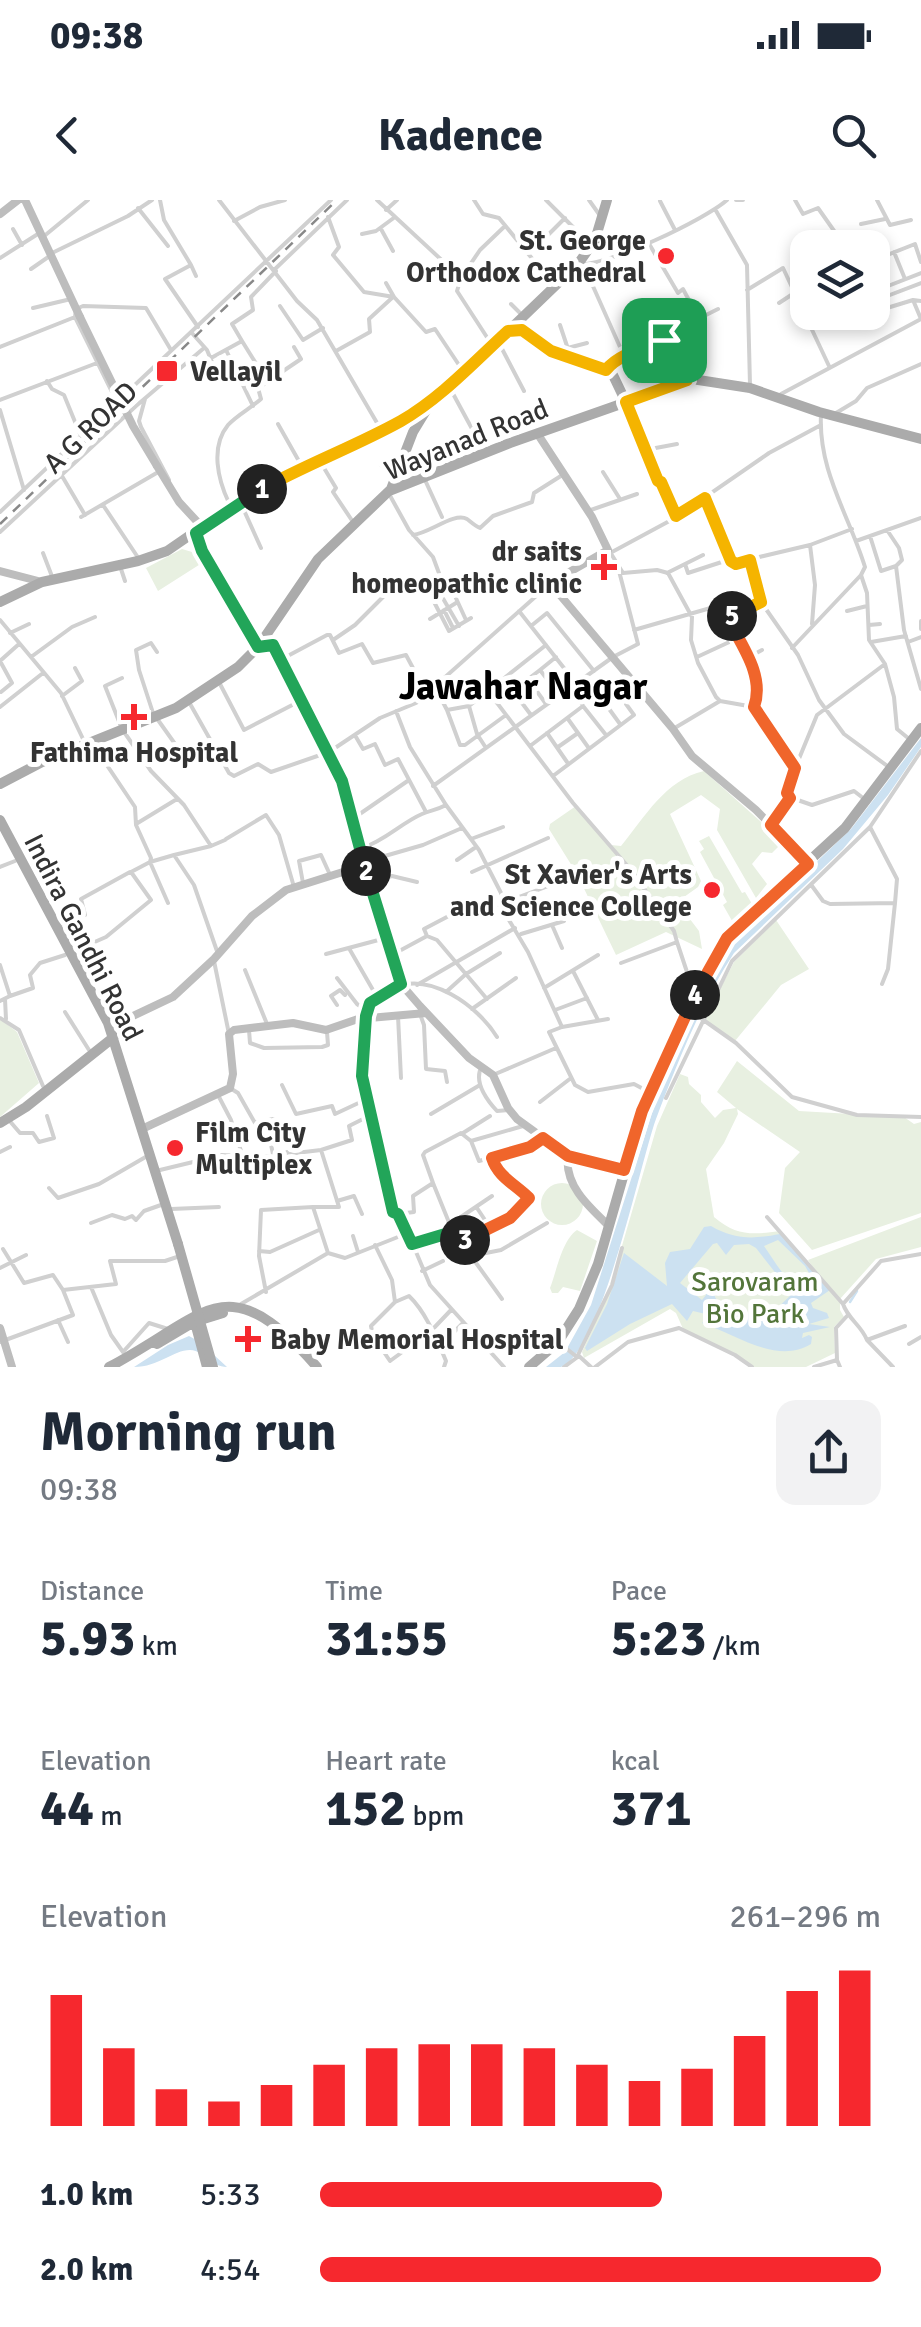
<!DOCTYPE html>
<html lang="en">
<head>
<meta charset="utf-8">
<style>
	:root { --surface:#fff; --page:#f2f2f3; --text:#1f2937; --muted:#747a83; --accent:#f6282e }
	body { margin:0; font-family:Signika,sans-serif; background:var(--page); color:var(--text); height:100vh; display:flex; flex-direction:column; font-size:38px; white-space:nowrap }
	* { box-sizing:border-box; margin:0 }
	p { font-size:32px; color:var(--muted) }
	.icon { flex:none; width:55px; height:55px; fill:none; stroke:currentColor; stroke-width:2; stroke-linecap:round; stroke-linejoin:round }
	.map { position:relative; height:1167px; overflow:hidden }
	.side { display:flex; flex-direction:column; background:var(--surface); flex:1 }
	.side>* { flex:none }
	.tools { position:absolute; left:790px; top:30px; display:grid; gap:20px }
	.tools a { display:grid; place-items:center; width:100px; height:100px; border-radius:20px; background:var(--surface); box-shadow:0 5px 15px #0003; font-size:50px }
	.pin { position:absolute; display:grid; place-items:center; width:85px; height:85px; color:#fff; margin:-42px; border-radius:20px; box-shadow:0 5px 15px #0006 }
	.km { position:absolute; width:50px; height:50px; margin:-25px; border-radius:50%; background:#222; color:#fff; font-size:28px; line-height:50px; text-align:center }
	.round { display:grid; place-items:center; flex:none; width:105px; height:105px; border-radius:20px; background:var(--page) }
	.head { display:flex; align-items:center; justify-content:space-between; height:170px; padding:0 40px }
	h1 { font-size:55px; font-weight:700; line-height:75px }
	.stats { display:grid; grid-template-columns:repeat(3,1fr); gap:15px; height:170px; padding:10px 40px }
	.stats div { display:grid; align-content:center }
	.stats b { font-size:50px; font-weight:700 }
	.stats small { font-size:28px; font-weight:400 }
	.stats p { font-size:28px }
	.chart { height:280px; padding:20px 40px }
	.chart p { display:flex; justify-content:space-between }
	.chart svg { width:100%; height:180px; margin-top:10px; stroke:var(--accent); stroke-width:6 }
	ul { padding:0 40px; list-style:none; font-size:32px }
	li { display:grid; grid-template-columns:160px 120px 1fr; align-items:center; height:75px }
	li i { height:25px; border-radius:12px; background:var(--accent) }
	.status { display:flex; justify-content:space-between; align-items:center; height:70px; padding:0 50px; background:var(--surface); direction:ltr }
	.status svg { height:28px; fill:currentColor }
	header { display:flex; justify-content:space-between; align-items:center; height:130px; padding:0 40px; background:var(--surface); font-size:45px; font-weight:700 }
	.map>svg:first-child { display:block }
</style>
</head>
<body>
<div class="status"><b>09:38</b><svg viewBox="0 0 49 12"><path d="M0 12V9h3v3zM5 12V6h3v6zM10 12V3h3v9zM15 12V0h3v12zM26 1h20v11H26zM47 4h2v5h-2z"/></svg></div>
<header><svg class="icon" aria-label="back" viewBox="0 0 24 24"><path d="M15 5l-7 7 7 7"/></svg>Kadence<svg class="icon" aria-label="search" viewBox="0 0 24 24"><circle cx="10" cy="10" r="6"/><path d="M15 15l6 6"/></svg></header>
<div class="map">
<svg width="921" height="1167" viewBox="0 0 921 1167">
	<rect width="100%" height="100%" fill="#fff"/>
	<!-- green -->
	<path fill="#e8f0e1" d="M182 349 192 352 202 363 158 391 146 368Z
		M704 571 786 644 780 645 772 653 762 652 752 664 767 684 756 698 717 630 720 609 701 595 670 614 701 681 698 687 677 702 699 731 702 749 666 732 616 755 577 674 549 629 550 624 576 606 611 645 621 646C645 617 665 580 704 571Z
		M709 636 742 693 745 692 755 709 735 726 723 705 727 702 700 652 704 649 699 641Z
		M776 720 809 769 781 785 735 841 704 820 734 762Z
		M0 819 17 832 39 883 0 917Z
		M737 861 799 911 904 917 914 924 921 922V1013L812 1050 779 1013 785 968 800 952 737 909 738 914 724 943 706 969 714 1017C736 1036 753 1035 779 1031L814 1069 808 1060 921 1017V1047L876 1059 840 1099V1110L844 1117 834 1127 835 1153 806 1167H749L747 1162 684 1131 676 1113 670 1109 584 1158 582 1152 607 1097 657 926 680 874 688 877 689 884 701 895V902L715 918 723 910 736 908 717 892Z
		M541 1004a21 21 0 1 1 42 0a21 21 0 1 1-42 0Z
		M577 1030 597 1041 580 1091 563 1087 558 1093H552L550 1088C557 1070 562 1040 577 1030Z"/>
	<!-- water -->
	<path fill="#cce1f1" fill-rule="evenodd" d="M921 538V547L888 595 843 649 734 753C701 803 677 863 656 919 640 963 602 1151 561 1167 559 1167 547 1167 546 1167L565 1152 591 1105 662 882 717 764 743 732 851 629Z
		M711 1026C735 1040 754 1039 780 1034L830 1090 811 1103 813 1108 827 1113 829 1118 809 1124 830 1127 803 1133 802 1138 809 1135 812 1137 811 1144C777 1165 735 1134 702 1123L710 1115 693 1111 687 1121 672 1104 630 1124 587 1151 585 1148 607 1104 624 1053 667 1086 665 1063 670 1052 690 1049 704 1027ZM778 1040 805 1066 817 1087 809 1092C788 1087 776 1063 764 1046ZM717 1043 726 1055 734 1045 749 1044 756 1048 792 1094 769 1116 759 1118 720 1105 715 1097 716 1074 712 1072 707 1083 706 1095 702 1100 680 1083 713 1044Z
		M189 1136 200 1142 227 1167C211 1167 206 1151 190 1150 173 1150 159 1167 134 1167L168 1145Z"/>
	<g fill="none" stroke-linecap="round" stroke-linejoin="round">
		<!-- stream -->
		<path stroke="#cce1f1" stroke-width="2.5" d="M850 1102 857 1091"/>
		<!-- street -->
		<path stroke="#d0d0d0" stroke-width="4" d="M160 0 164 20 191 65
			M219 0 297 101 317 120 380 228
			M377 0 461 78 457 91 492 145
			M474 0 483 14 499 18 539 67 545 74 542 77 550 85
			M546 0 588 42
			M589 0 601 17
			M736 0H743
			M795 0 803 14 818 8 844 45 840 48
			M877 0 890 25 911 20
			M660 1 675 30
			M138 8 168 46
			M715 9 747 65 750 185
			M386 10 397 0
			M328 17 339 47 333 55 364 92 394 97 426 132 435 129 463 171
			M234 21 260 7 285 0
			M861 24 885 19
			M13 29 22 45
			M381 29 393 51
			M362 34 376 31 395 17
			M43 37 88 0
			M648 42 678 93 683 89 699 119 665 136 664 140
			M527 49 540 43 565 18
			M894 52 905 79
			M50 54 128 16 152 0
			M0 58 41 32
			M872 61 915 44 921 62
			M578 64C606 67 706 19 727 0
			M584 66 624 156 607 165 606 170
			M31 69 51 55
			M274 70 347 0
			M872 74 882 98 921 83
			M196 76 191 65 165 79 198 127
			M461 78 480 50 505 26
			M386 83 394 97
			M872 84 887 108 913 100 921 101
			M888 86 921 73
			M747 90 783 68 829 166
			M779 103 808 84
			M511 104 522 115
			M280 106 303 140 323 128
			M33 108 71 99
			M700 118 718 109
			M560 125 568 149
			M191 132 207 150 214 167
			M242 141 232 124 253 110 251 97 276 71
			M500 145 524 191
			M0 147 75 117
			M560 150 587 143
			M336 151 370 132 369 119 393 97
			M227 152 253 206
			M624 156 664 140 687 180
			M211 158 242 141 267 181
			M47 181 52 189 64 195 80 234
			M451 190 484 251
			M781 194 921 119 913 100
			M145 199 139 221 141 227 169 280
			M0 200 97 163
			M116 200 75 117 76 109 83 106 146 108 171 150
			M629 206 650 267 661 282 676 315
			M0 210 24 290
			M836 213 856 201 867 188 921 164
			M821 214C818 271 849 315 865 367L861 375 867 393 869 440 885 464 894 497 897 529 908 538
			M278 224 300 263
			M645 250 677 244
			M321 263 336 288 333 292 353 322
			M381 265 391 277
			M603 272 620 299
			M62 276 85 315
			M425 280 442 317
			M388 292 409 330 433 357 443 384 449 383 466 420
			M705 298 731 361 736 364 750 360 761 402 798 455 819 500 844 534 890 568
			M229 303C218 280 210 247 228 225 237 215 251 208 261 199L258 188 301 159 294 147
			M103 305 139 359
			M242 306 261 348
			M588 311 637 294
			M0 312 331 0
			M81 317 160 271
			M887 330 899 348 902 360 896 366 904 430 921 489
			M0 332 136 206 204 148
			M413 335C430 333 454 312 467 319 471 322 475 326 480 328L493 316 532 302 534 293 564 274
			M870 336 881 371 896 366
			M856 341 921 318
			M610 352 623 373 657 370 668 373 692 417 691 440 698 463 716 497 720 501 754 507 795 568 787 593 789 597 812 605 854 591 863 598
			M612 352 675 318 769 253 821 225
			M43 353 53 379
			M751 359 810 345
			M685 364 703 355
			M121 369 125 381
			M667 373 685 364 688 373 731 359
			M450 384 489 383
			M441 395 459 426
			M431 396 449 431 471 418
			M761 402 728 419 749 457 762 450
			M444 410 453 428
			M519 411 575 482
			M847 411 867 406
			M430 419 456 403
			M0 420 61 493 84 541
			M921 421V429
			M812 424 815 385 810 345 852 329
			M869 425 880 424
			M531 426 547 413 594 471
			M634 430 714 407 728 419
			M10 433 29 424
			M333 440 355 425 389 391
			M871 442 906 436
			M908 442 921 437
			M792 448 861 375
			M31 457 72 427 95 417
			M556 457 540 470 560 496
			M697 457 738 438
			M749 457 759 493 754 505
			M282 459 327 435H330L339 453 362 444 373 463 406 455 414 470 417 502
			M586 477 620 524
			M122 478 105 486 122 529 151 571 184 605 211 646 225 640
			M528 479 546 504
			M220 484 244 530 300 501
			M435 487 447 510 469 506
			M573 487 583 506 606 535
			M488 491 546 445
			M513 491 531 515
			M1 492 12 483 0 461 19 444
			M62 496 82 481 75 468
			M189 502 229 573 234 576 258 564 271 572 329 552 380 518 416 503 552 382
			M497 503 540 470
			M0 507 43 473
			M447 510 460 545H465L506 515
			M396 511 410 547 446 605 479 650 501 693 503 710 528 752 562 827 549 832 575 885 588 892 634 884 649 892
			M154 516 139 470 136 450 151 443 157 452
			M568 519 588 547
			M158 520 190 565
			M673 529 720 501
			M547 533 567 562
			M356 537 363 549 375 544 385 565 398 559 426 612
			M530 546 583 506
			M558 547 578 533
			M486 548 477 534 469 506 488 491 573 603 631 670 674 731 677 742
			M796 566 817 515 885 464
			M553 576 634 515 626 504
			M433 586 613 457 638 444 619 371
			M351 620 409 580
			M773 623 790 598
			M136 624 177 599
			M226 639 266 615 279 635 294 687
			M471 639 503 627
			M362 648C385 641 401 623 422 614 431 610 437 610 446 605
			M174 655 211 646
			M457 660 476 647
			M364 662 423 645 462 628
			M0 667 15 661
			M472 672 548 638
			M370 682 392 676 417 682
			M303 683 299 661 321 655 331 677
			M812 686 823 701 830 704 895 703 897 679 870 627
			M168 703 150 662 174 655 194 685 218 754
			M59 725 85 715 81 699 130 672
			M552 725 562 748
			M521 734 564 721
			M427 736 437 740 487 799
			M350 750 377 797
			M74 751 106 737 151 700 131 672 150 662 151 658 136 625 135 607 92 543
			M326 754 386 738
			M390 756 427 736 424 729 464 708 468 716 559 682
			M214 761 229 834
			M621 763 677 742 688 775 700 784
			M0 765 10 796 0 801
			M245 770 267 824
			M573 771 598 820
			M337 778 357 804 367 811
			M882 784 888 769 895 703
			M417 785 515 728
			M544 788 598 755
			M446 792 466 774 500 753
			M10 796 33 788 30 775 40 763 65 755
			M5 799 6 819
			M337 805 331 796 340 790 345 795
			M472 809 516 778
			M555 810 587 798
			M65 812 89 850
			M420 814 424 825 426 869 445 871 447 882
			M398 816 401 878
			M0 818 19 830 43 886
			M702 819 736 843 792 897 857 915 921 917
			M562 827 608 819
			M249 830 250 843 264 848 322 847 328 845 327 832
			M482 866C473 881 486 899 497 911L509 910
			M493 875 556 848
			M282 885 296 914 332 906 335 914 367 899
			M230 888 238 893 255 923 273 919 279 938
			M218 895 231 920 242 954
			M666 898 732 761 870 627 921 551
			M540 902 571 878
			M431 914 480 885
			M8 919 20 933H33L39 942 54 938 47 916
			M463 933 490 916
			M270 940 273 954
			M471 941 479 961 530 947 543 938
			M0 952 10 947
			M275 954 278 976
			M257 957 261 971
			M160 970 222 955 262 957 321 950 352 940 349 926 371 915
			M286 975 289 969 287 952
			M433 983 461 1052 471 1056 502 1099
			M49 988 58 998 99 984 149 955
			M337 1001 354 996 362 1014
			M313 1007H339L321 950
			M171 1009 219 1007
			M398 1014 414 1012 413 996 433 983 423 955 425 952 461 933 471 941 523 926
			M767 1017 843 1104 881 1061 921 1054
			M91 1023 112 1015 125 1019 132 1016 136 1020 144 1011 161 1005
			M449 1025 492 996
			M491 1029 510 1018 529 998 495 969 492 957
			M408 1033 430 1085 504 1167
			M353 1036 358 1052
			M458 1043 491 1029 477 1008
			M412 1044 452 1032
			M375 1045 392 1080 395 1102 409 1096C426 1112 437 1140 446 1161L444 1167
			M3 1049 24 1083 53 1075 63 1090
			M259 1051 270 1052 319 1030
			M471 1056 501 1050 547 1023
			M0 1068 26 1055
			M422 1071 443 1061
			M91 1087 111 1135 123 1152 149 1123 168 1129
			M266 1092 259 1056 261 1010 313 1007 328 1053
			M395 1102 371 1126 373 1136 390 1161 431 1131 451 1110
			M241 1104 328 1053 345 1058 408 1033 398 1014 393 1012 362 876 365 871C366 852 360 818 371 802 376 796 384 793 391 789 429 770 478 806 497 837
			M843 1104C848 1119 861 1125 867 1140L905 1126
			M58 1120 68 1142
			M867 1140 893 1167
			M0 1142 73 1115 63 1090 116 1084 110 1061H165L177 1057
			M442 1144 463 1123
			M909 1144 921 1137
			M562 1145 577 1157 612 1085 622 1048
			M564 1167 579 1156 591 1167
			M595 1167 628 1142 679 1128 735 1155 752 1167
			M814 1167 837 1160
			M840 1167 837 1160 836 1128 847 1116"/>
		<!-- secondary -->
		<path stroke="#bdbdbd" stroke-width="8" d="M25 0 80 117
			M0 14 18 0
			M537 233 592 317 608 350 552 382 560 395 673 529 692 556 756 610 811 666
			M157 266 179 302 203 328
			M0 371 42 382
			M271 442 341 581 393 765 401 784 420 806 469 858 493 875 508 908 517 919 568 956 625 970
			M108 823 116 824 173 797 214 759 252 716 286 690 365 665
			M144 928 230 888 233 874 229 834 234 830 293 823 326 830 358 819 426 813
			M568 956C564 985 589 1007 609 1026
			M0 1128 12 1167"/>
		<!-- primary -->
		<path stroke="#ababab" stroke-width="10" d="M508 131H522L551 151 612 173 623 196 630 201
			M391 289 413 232 427 209 578 64 595 40 607 0
			M196 333 201 351 258 447
			M0 402 42 382 138 361 167 351 231 307 291 273 400 221 435 199
			M258 447 273 445
			M0 584 42 562 176 508 238 467 258 447 318 359 389 291 510 243 692 179 750 188 819 212 921 239
			M0 620 108 823 178 1044
			M0 923 26 907 114 837
			M194 1119 207 1167
			M157 1144 194 1122 223 1113
			M109 1167C207 1116 225 1062 317 1167
			M529 1167 558 1142 579 1109 598 1064 642 911 711 764 727 738 749 716 845 628 921 528"/>
		<!-- rail -->
		<path stroke="#888" stroke-width="2.5" stroke-dasharray="10 8" stroke-linecap="butt" d="M0 324 337 0"/>
		<!-- secondary-bridge -->
		<path stroke="#bdbdbd" stroke-width="8" d="M80 117 133 226 157 266"/>
		<!-- primary-bridge -->
		<path stroke="#ababab" stroke-width="10" d="M178 1044 213 1167"/>
	</g>
	<g fill="none" stroke-linecap="round" stroke-linejoin="round">
		<defs>
			<path id="split-1" d="M262 289C307 264 356 246 401 221 441 198 474 162 508 131L522 130 551 151 606 170C619 154 644 148 664 140"/>
			<path id="split-2" d="M262 289 196 333 202 351 258 447 273 445 342 581 366 671"/>
			<path id="split-3" d="M366 671 401 784 370 803 366 816 362 876 393 1012 398 1014 412 1044 452 1032 458 1042 465 1040"/>
			<path id="split-4" d="M465 1040 510 1018 529 998C515 984 498 977 492 958L530 947 543 938 568 956 624 970 642 911 695 795"/>
			<path id="split-5" d="M695 795 727 738 808 664 771 625 790 598 787 593 795 568 754 507C765 476 742 446 728 419L732 416"/>
			<path id="split-6" d="M664 140 687 180 626 202 658 281 661 282 676 316 705 298 731 361 736 364 750 360 761 402 732 416"/>
		</defs>
		<!-- split-1 casing -->
		<use href="#split-1" stroke="#fff" stroke-width="20"/>
		<!-- split-2 casing -->
		<use href="#split-2" stroke="#fff" stroke-width="20"/>
		<!-- split-3 casing -->
		<use href="#split-3" stroke="#fff" stroke-width="20"/>
		<!-- split-4 casing -->
		<use href="#split-4" stroke="#fff" stroke-width="20"/>
		<!-- split-5 casing -->
		<use href="#split-5" stroke="#fff" stroke-width="20"/>
		<!-- split-6 casing -->
		<use href="#split-6" stroke="#fff" stroke-width="20"/>
		<!-- split-1 -->
		<use href="#split-1" stroke="#f5b400" stroke-width="12"/>
		<!-- split-2 -->
		<use href="#split-2" stroke="#22a559" stroke-width="12"/>
		<!-- split-3 -->
		<use href="#split-3" stroke="#22a559" stroke-width="12"/>
		<!-- split-4 -->
		<use href="#split-4" stroke="#f0652b" stroke-width="12"/>
		<!-- split-5 -->
		<use href="#split-5" stroke="#f0652b" stroke-width="12"/>
		<!-- split-6 -->
		<use href="#split-6" stroke="#f5b400" stroke-width="12"/>
	</g>
	<!-- markers -->
	<g fill="#f6282e" stroke="#fff" stroke-width="4">
		<circle cx="666" cy="56" r="10"/>
		<rect x="155" y="159" width="24" height="24" rx="5"/>
		<path d="M599 352h10v10h10v10h-10v10h-10v-10h-10v-10h10z"/>
		<path d="M129 502h10v10h10v10h-10v10h-10v-10h-10v-10h10z"/>
		<circle cx="712" cy="690" r="10"/>
		<circle cx="175" cy="948" r="10"/>
		<path d="M243 1124h10v10h10v10h-10v10h-10v-10h-10v-10h10z"/>
	</g>
	<g text-anchor="middle" stroke-width="10" stroke-linejoin="round" paint-order="stroke">
		<!-- poi labels -->
		<g font-size="28" font-weight="bold" fill="#333" stroke="#fff" text-anchor="end">
			<text x="646" y="50">St. George<tspan x="646" dy="32">Orthodox Cathedral</tspan></text>
			<text x="190" y="181" text-anchor="start">Vellayil</text>
			<text x="582" y="361">dr saits<tspan x="582" dy="32">homeopathic clinic</tspan></text>
			<text x="134" y="562" text-anchor="middle">Fathima Hospital</text>
			<text x="692" y="684">St Xavier's Arts<tspan x="692" dy="32">and Science College</tspan></text>
			<text x="195" y="942" text-anchor="start">Film City<tspan x="195" dy="32">Multiplex</tspan></text>
			<text x="270" y="1149" text-anchor="start">Baby Memorial Hospital</text>
		</g>
		<!-- street labels -->
		<g font-size="28" fill="#333" stroke="#fff">
			<text transform="translate(90 227) rotate(-44)" y="10">A G ROAD</text>
			<text transform="translate(466 239) rotate(-22)" y="10">Wayanad Road</text>
			<text transform="translate(84 737) rotate(63)" y="10">Indira Gandhi Road</text>
		</g>
		<!-- park labels -->
		<g font-size="28" fill="#53753a" stroke="#fff">
			<text x="755" y="1091">Sarovaram<tspan x="755" dy="32">Bio Park</tspan></text>
		</g>
		<!-- district labels -->
		<g font-size="38" font-weight="bold" fill="#000" stroke="#fff">
			<text x="523" y="499">Jawahar Nagar</text>
		</g>
	</g>
</svg>
<div class="tools">
<a><svg class="icon" aria-label="layers" viewBox="0 0 24 24"><path d="M12 4l9 5-9 5-9-5zM3 14l9 5 9-5"/></svg></a>
</div>
<div class="pin" style="left:664px;top:140px;background:#1e9e55"><svg class="icon" aria-label="arrive" viewBox="0 0 24 24"><path d="M6 21V4h12l-3 4 3 4H6"/></svg></div>
<b class="km" style="left:262px;top:289px">1</b>
<b class="km" style="left:366px;top:671px">2</b>
<b class="km" style="left:465px;top:1040px">3</b>
<b class="km" style="left:695px;top:795px">4</b>
<b class="km" style="left:732px;top:416px">5</b>
</div>
<section class="side">
<div class="head"><div><h1>Morning run</h1><p>09:38</p></div><a class="round"><svg class="icon" aria-label="share" viewBox="0 0 24 24"><path d="M12 15V3M7 8l5-5 5 5M5 13v7h14v-7"/></svg></a></div>
<div class="stats">
<div><p>Distance</p><b>5.93<small> km</small></b></div>
<div><p>Time</p><b>31:55</b></div>
<div><p>Pace</p><b>5:23<small> /km</small></b></div>
</div>
<div class="stats">
<div><p>Elevation</p><b>44<small> m</small></b></div>
<div><p>Heart rate</p><b>152<small> bpm</small></b></div>
<div><p>kcal</p><b>371</b></div>
</div>
<div class="chart"><p><span>Elevation</span>261–296 m</p>
<svg viewBox="0 0 160 44" preserveAspectRatio="none"><path d="M5 44V12M15 44V25M25 44V35M35 44V38M45 44V34M55 44V29M65 44V25M75 44V24M85 44V24M95 44V25M105 44V29M115 44V33M125 44V30M135 44V22M145 44V11M155 44V6"/></svg>
</div>
<ul>
<li><b>1.0 km</b>5:33<i style="width:61%"></i></li>
<li><b>2.0 km</b>4:54<i style="width:100%"></i></li>
</ul>
</section>
</body>
</html>
